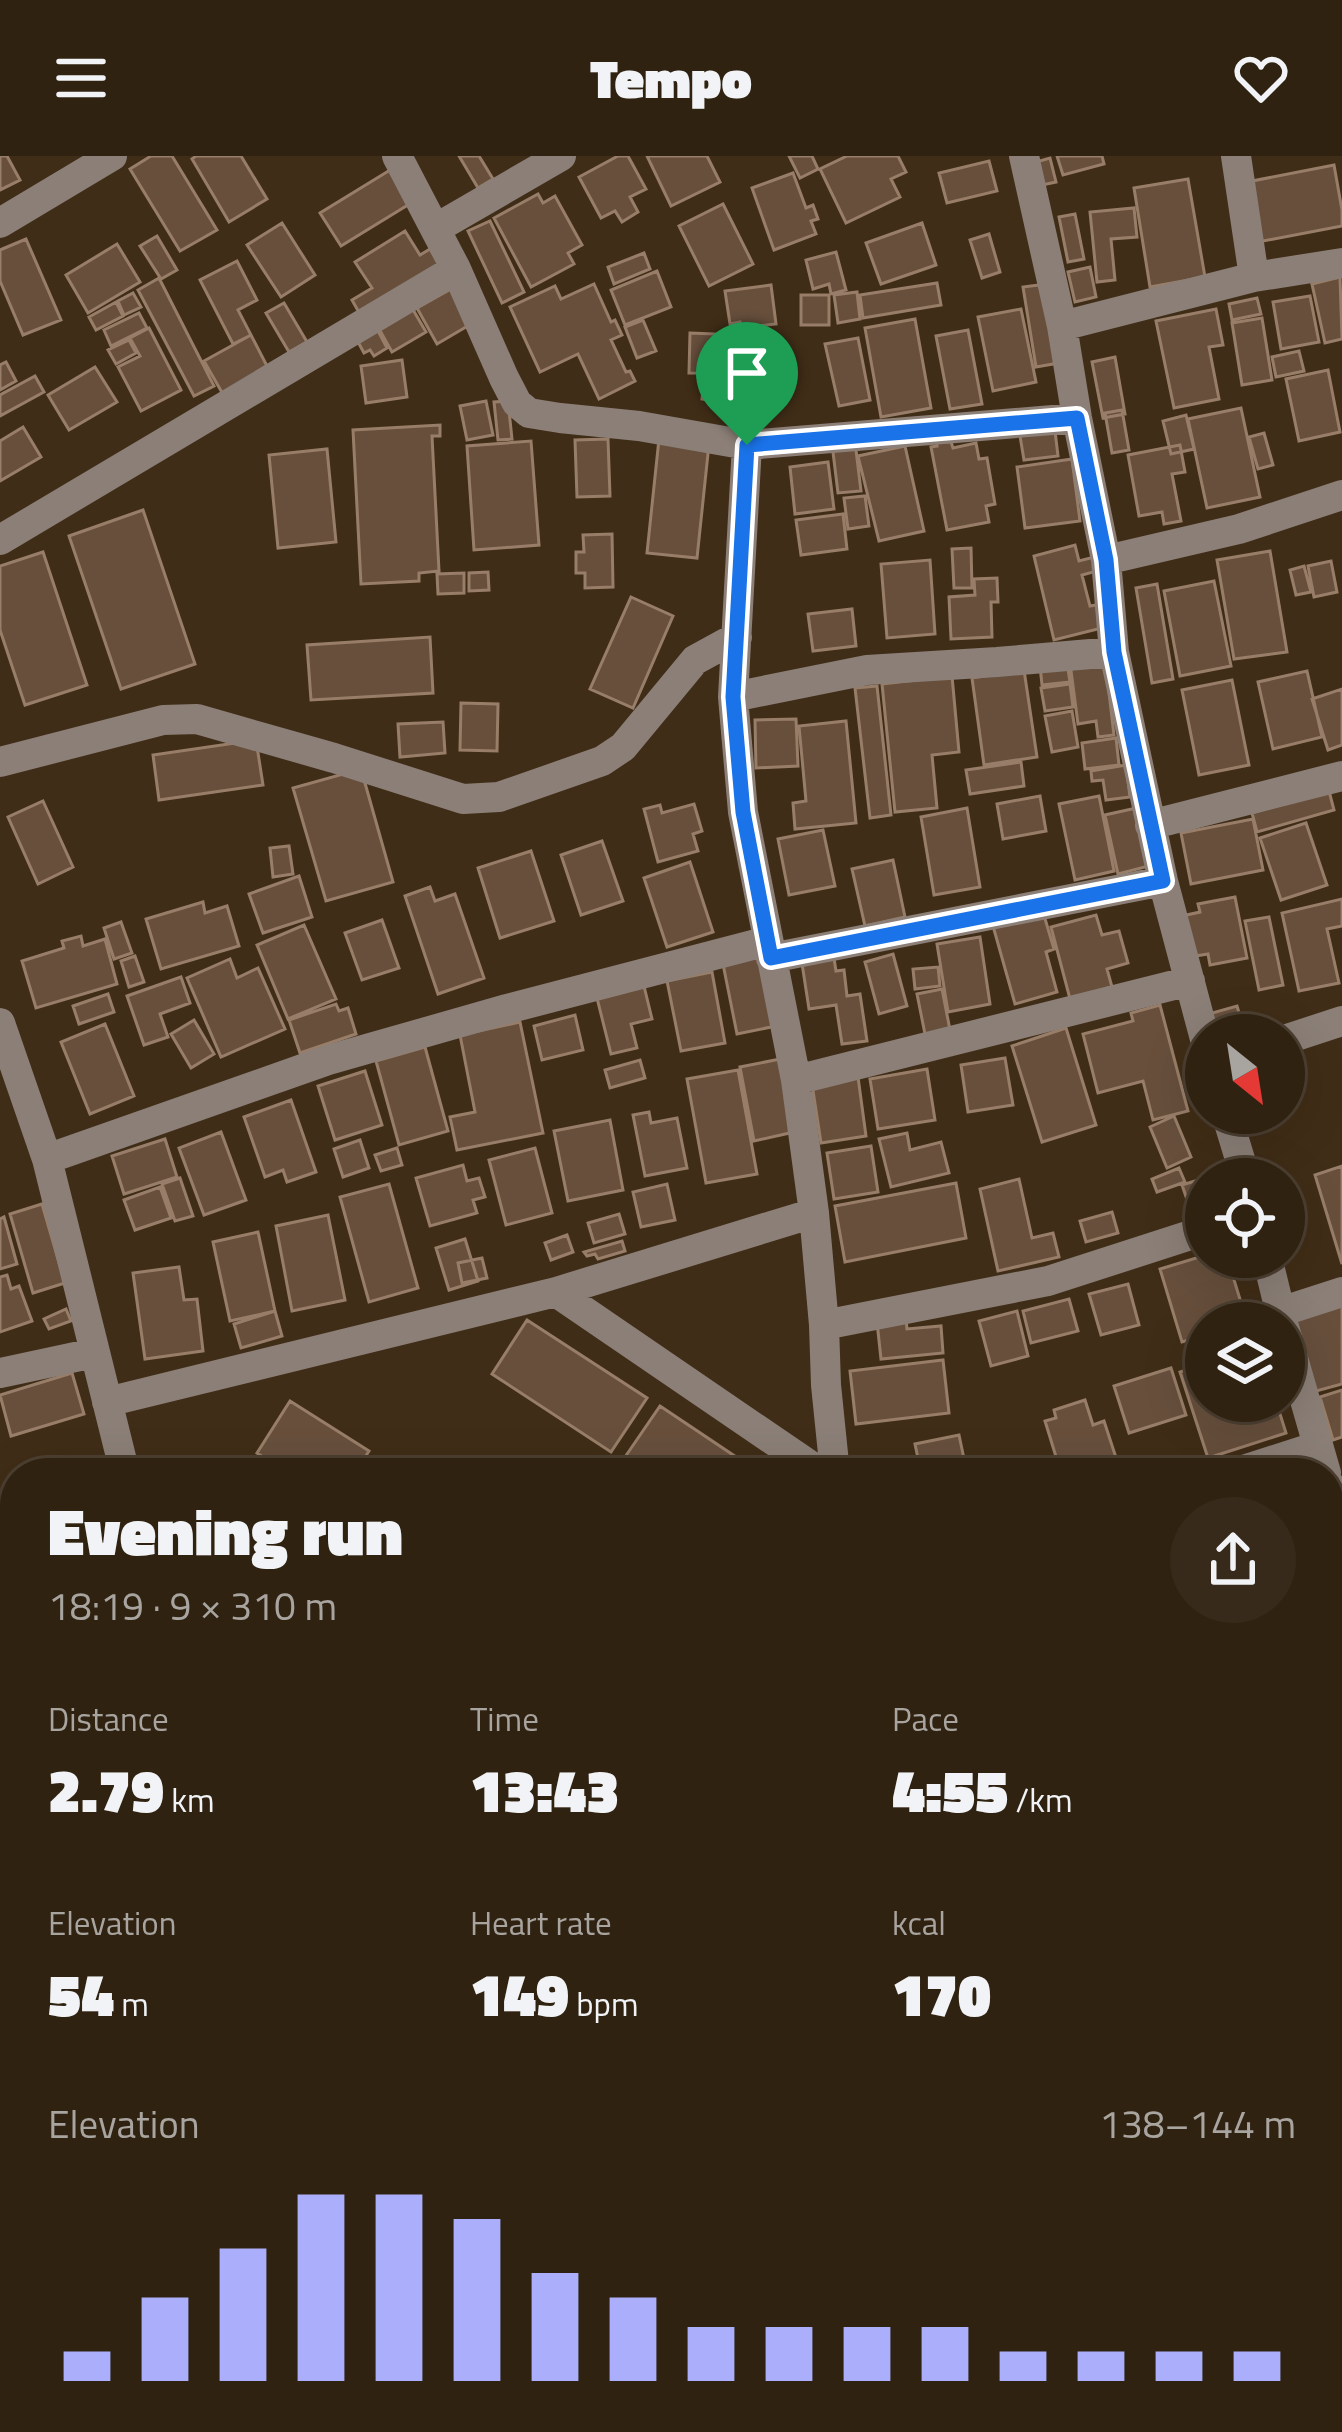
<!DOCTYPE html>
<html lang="en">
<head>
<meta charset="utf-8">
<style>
	:root { --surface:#302211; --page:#382a1a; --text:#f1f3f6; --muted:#a8a49f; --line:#4b3f31; --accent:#abaffb }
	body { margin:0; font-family:"Titillium Web",sans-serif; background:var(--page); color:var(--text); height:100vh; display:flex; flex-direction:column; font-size:45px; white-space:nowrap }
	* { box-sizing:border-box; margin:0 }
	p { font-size:39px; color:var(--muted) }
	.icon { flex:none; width:66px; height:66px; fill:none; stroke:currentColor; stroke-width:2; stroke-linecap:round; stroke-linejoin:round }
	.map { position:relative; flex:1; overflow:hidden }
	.details { position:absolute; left:0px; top:1302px; width:1344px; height:975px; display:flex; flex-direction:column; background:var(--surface); border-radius:48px 48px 0 0; box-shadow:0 12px 48px #0002,0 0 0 3px var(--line) }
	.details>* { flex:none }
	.needle { width:78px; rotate:150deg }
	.tools { position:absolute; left:1185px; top:858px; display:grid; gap:24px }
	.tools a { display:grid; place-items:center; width:120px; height:120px; border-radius:50%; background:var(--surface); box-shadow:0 12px 48px #0002,0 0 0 3px var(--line); font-size:60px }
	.pin { position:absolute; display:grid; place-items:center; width:102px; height:102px; color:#fff; margin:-123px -51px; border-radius:50% 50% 50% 0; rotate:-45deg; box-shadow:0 0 12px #0007 }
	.pin .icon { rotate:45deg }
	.round { display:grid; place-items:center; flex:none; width:126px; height:126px; border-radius:63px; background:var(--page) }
	.head { display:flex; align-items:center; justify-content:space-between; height:204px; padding:0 48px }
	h1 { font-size:66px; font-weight:800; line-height:90px }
	.stats { display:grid; grid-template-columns:repeat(3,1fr); gap:18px; height:204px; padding:12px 48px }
	.stats div { display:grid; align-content:center }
	.stats b { font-size:60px; font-weight:800 }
	.stats small { font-size:33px; font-weight:400 }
	.stats p { font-size:33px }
	.chart { height:336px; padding:24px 48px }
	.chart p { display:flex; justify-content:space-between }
	.chart svg { width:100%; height:216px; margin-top:12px; stroke:var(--accent); stroke-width:6 }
	header { display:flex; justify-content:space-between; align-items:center; height:156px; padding:0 48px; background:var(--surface); font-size:54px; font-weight:800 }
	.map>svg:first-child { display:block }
</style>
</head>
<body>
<header><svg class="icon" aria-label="menu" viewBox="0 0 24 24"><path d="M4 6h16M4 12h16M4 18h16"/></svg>Tempo<svg class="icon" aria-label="heart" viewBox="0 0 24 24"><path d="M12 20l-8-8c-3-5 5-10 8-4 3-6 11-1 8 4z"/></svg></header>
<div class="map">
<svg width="1342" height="2276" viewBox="0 0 1342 2276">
	<rect width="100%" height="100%" fill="#402d17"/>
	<!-- building -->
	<path fill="#674f3c" stroke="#987e69" stroke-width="3" d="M0 0H7L20 24 0 34Z
		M151 0H172L217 74 180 95 130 13Z
		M196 0H241L267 43 229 66 192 3Z
		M459 0H479L493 23 478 32Z
		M618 0H628L646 33 630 41 638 56 622 66 615 55 601 62 579 21Z
		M647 0H707L720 26 671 50Z
		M789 0H812L818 13 800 22Z
		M847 0H898L906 16 891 23 900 41 846 67 820 13Z
		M1057 0H1102L1104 8 1063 19Z
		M1050 2 1056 26 1042 29 1036 6Z
		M989 5 997 35 947 47 939 17Z
		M1334 9 1342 54V70L1258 86 1247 26Z
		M395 11 416 44 341 90 320 57Z
		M793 17 806 52 813 49 818 63 811 65 816 78 774 94 752 32Z
		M1188 23 1205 121 1150 131 1134 32Z
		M538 38 543 47 555 40 582 89 568 97 574 108 531 131 494 62Z
		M723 48 753 108 709 130 679 70Z
		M1134 52 1137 81 1111 83 1115 124 1097 126 1090 56Z
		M1075 58 1084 103 1068 106 1059 61Z
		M490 65 524 136 502 147 468 75Z
		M282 67 315 119 281 141 247 89Z
		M922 67 936 109 881 128 866 87Z
		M405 75 420 99 430 93 441 110 361 160 352 144 372 132 355 106Z
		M989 78 1000 116 982 122 970 84Z
		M157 80 177 114 161 123 140 90Z
		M26 83 61 164 23 179 0 125V94Z
		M117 88 140 126 88 157 66 119Z
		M836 96 846 134 831 138 829 128 813 133 806 104Z
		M644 97 650 113 614 128 608 111Z
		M237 105 257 144 238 154 251 179 233 188 200 124Z
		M1090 111 1096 141 1075 146 1068 116Z
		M657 115 671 151 625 169 611 134Z
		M1340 121 1342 183 1325 187 1312 128Z
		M159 122 214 230 194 240 138 134Z
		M937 127 941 149 863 162 860 139Z
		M594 128 611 166 615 164 622 179 611 184 626 216 630 215 635 225 599 243 578 198 540 216 510 151 555 130 561 143Z
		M1047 128 1059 207 1036 211 1023 131Z
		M771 129 776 168 741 172 740 166 730 168 725 135Z
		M451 133 471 168 437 188 417 152Z
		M857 136 860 163 838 167 834 139Z
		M133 137 141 151 124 159 118 145Z
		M801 139H829V169H801Z
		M1310 140 1319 186 1281 193 1273 146Z
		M1257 142 1261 158 1232 164 1229 148Z
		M116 146 123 160 96 174 89 161Z
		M284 147 307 186 289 196 266 157Z
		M412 152 426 176 392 196 378 171Z
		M1021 153 1036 226 993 235 978 161Z
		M1216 153 1223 189 1209 191 1219 243 1174 252 1156 165Z
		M139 157 147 172 111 190 104 174Z
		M1262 162 1272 224 1242 229 1232 167Z
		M915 163 931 252 881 261 865 172Z
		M643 164 656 195 637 202 625 171Z
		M149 172 181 234 141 255 118 211 140 200 130 182Z
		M377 173 387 192 374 200 370 194 364 197 357 184Z
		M968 174 982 248 950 253 936 180Z
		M690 177 764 180 762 218 689 217Z
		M251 179 269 214 224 240 204 205Z
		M858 182 870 244 839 250 825 188Z
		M129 184 136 197 116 208 108 194Z
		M1299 195 1304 215 1276 221 1272 201Z
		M1115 201 1125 258 1103 262 1092 206Z
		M402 204 407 241 366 247 361 210Z
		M6 206 16 225 0 234V209Z
		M95 211 117 246 69 274 48 239Z
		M1328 214 1340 276 1299 285 1286 223Z
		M35 220 44 236 0 260V239Z
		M704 225 741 231 739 249 702 243Z
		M486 245 493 279 467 284 460 250Z
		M508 245 512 283 498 284 494 246Z
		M1241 252 1260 341 1207 352 1188 263Z
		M1122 254 1129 294 1112 297 1105 257Z
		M1186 259 1194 293 1171 298 1163 265Z
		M440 269V280H432L439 415 419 417V425L361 428 353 274Z
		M23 271 41 301 0 325V285Z
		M1055 275 1058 300 1024 304 1020 280Z
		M1264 277 1273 309 1258 313 1249 281Z
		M608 283 610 340 577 341 575 284Z
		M659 283 709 288 697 402 647 397Z
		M531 285 539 389 474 394 467 290Z
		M936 285 951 286 953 292 976 287 979 303 987 302 995 348 986 350 989 366 947 374 931 291 937 290Z
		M855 286 861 335 838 337 832 288Z
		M1180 289 1185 316 1172 318 1181 365 1164 368 1162 356 1139 360 1128 299Z
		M905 290 924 375 879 385 858 300Z
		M327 293 336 386 278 392 269 299Z
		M1072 303 1080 365 1025 372 1017 311Z
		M828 306 834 353 795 358 790 311Z
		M865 340 869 370 848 373 844 342Z
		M143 354 195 508 121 533 69 380Z
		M843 358 847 393 801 399 796 364Z
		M612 378 613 431 585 432V417H576V396H584L583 379Z
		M1075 389 1079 405 1094 401 1097 415 1082 419 1090 450 1096 449 1102 472 1054 484 1034 400Z
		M971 392 972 432H954L952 393Z
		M1270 395 1287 496 1234 503 1217 404Z
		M43 396 87 529 25 549 0 474V410Z
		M930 404 935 478 887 482 881 408Z
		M1331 405 1337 436 1314 441 1308 410Z
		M1304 410 1311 436 1296 439 1290 414Z
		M488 416 489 434 469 435V417Z
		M464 417V437L438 438 437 418Z
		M997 422 998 446H991L992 481 951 483 949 441 975 439 974 423Z
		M1214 425 1231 510 1180 520 1164 435Z
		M1157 428 1173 523 1152 527 1136 432Z
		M631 441 673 460 633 552 590 533Z
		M852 453 856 490 813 495 808 458Z
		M430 481 433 537 311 544 307 489Z
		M1105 503 1114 579 1098 581 1096 565 1078 568 1070 507Z
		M1067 507 1070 526 1042 529 1040 510Z
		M1024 514 1037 601 984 609 972 522Z
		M1307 515 1322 581 1273 593 1258 526Z
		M952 520 959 596 932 599 937 652 895 656 882 528Z
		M1232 524 1249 609 1199 619 1182 534Z
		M1070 528 1073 551 1045 555 1041 532Z
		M877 530 891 659 870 662 855 532Z
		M1342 533V589L1328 594 1312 543Z
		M461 547 498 548 497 595 460 594Z
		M1072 555 1078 591 1052 596 1045 560Z
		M796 563 798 610 756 612 755 564Z
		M846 565 856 667 795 673 793 647 806 645 799 570Z
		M443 566 445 597 400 601 398 568Z
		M1116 582 1119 609 1085 613 1082 587Z
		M256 584 263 629 159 644 153 599Z
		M1021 606 1024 630 970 638 966 614Z
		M1126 609 1130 641 1106 644 1103 624 1092 625 1091 615Z
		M361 613 393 726 326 745 293 632Z
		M1329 635 1334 654 1257 676 1252 657Z
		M1040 640 1046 675 1003 683 997 648Z
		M1099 640 1114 715 1075 724 1059 648Z
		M43 645 73 711 38 728 8 661Z
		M694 648 702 675 693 678 698 695 658 706 644 653 660 649 662 657Z
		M967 652 980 731 934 739 921 661Z
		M1136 652 1149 710 1118 718 1105 659Z
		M1253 663 1263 714 1191 728 1181 677Z
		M1306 667 1327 729 1281 744 1260 682Z
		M823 674 835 730 789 739 778 683Z
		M602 685 623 745 581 759 561 699Z
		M289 690 293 718 273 721 270 692Z
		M531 695 554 765 500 782 478 712Z
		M893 704 905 761 865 770 852 713Z
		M690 706 713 776 667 791 644 722Z
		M299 720 312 761 263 777 249 738Z
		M430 731 435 745 455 738 484 822 438 838 405 740Z
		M1235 741 1247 802 1210 809 1208 798 1189 801 1182 760 1200 756 1198 748Z
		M1342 743V770L1327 773 1339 827 1299 835 1282 757Z
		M203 746 205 757 227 750 239 790 161 813 146 763Z
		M1043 756 1054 793 1046 796 1057 836 1015 848 993 770Z
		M1096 759 1102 779 1119 775 1128 807 1107 813 1112 831 1070 843 1051 771Z
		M1269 761 1283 829 1259 834 1245 765Z
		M382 764 399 812 362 824 345 777Z
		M121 766 132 797 114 803 104 772Z
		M304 769 336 843 288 863 257 789Z
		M81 780 83 790 105 783 117 828 36 852 22 805 64 792 62 785Z
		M980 781 990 848 948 856 937 788Z
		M760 795 776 870 737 878 722 803Z
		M833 796 836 815 844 814 847 840 860 838 867 885 842 888 836 849 809 853 801 801Z
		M893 798 907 850 879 858 865 806Z
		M135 800 144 826 129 831 121 805Z
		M230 803 237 822 258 812 285 873 221 901 187 822Z
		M938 811 940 830 915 833 913 813Z
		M712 816 725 887 681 895 667 825Z
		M181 821 190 847 160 858 168 881 144 889 127 840Z
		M643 826 652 863 631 868 637 892 611 898 596 838Z
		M942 833 950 874 925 878 917 838Z
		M108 838 114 856 79 868 73 850Z
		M336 848 339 855 348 852 356 878 300 897 289 864Z
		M1160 849 1188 955 1153 964 1143 925 1098 937 1083 878 1133 865 1131 857Z
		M1237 850 1242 867 1210 876 1205 859Z
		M575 859 583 894 542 904 534 870Z
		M194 864 214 898 191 912 171 878Z
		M520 866 543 977 457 994 450 961 475 956 460 879Z
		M105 868 134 940 90 958 61 886Z
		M1066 872 1096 969 1042 986 1012 890Z
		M425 891 448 975 399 989 376 905Z
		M1005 902 1013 949 968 956 961 909Z
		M780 903 794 976 754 985 740 911Z
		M640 904 645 922 610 932 605 914Z
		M927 913 935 964 878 973 870 923Z
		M738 914 757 1018 706 1027 687 923Z
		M365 915 382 969 335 984 318 930Z
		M858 921 866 980 821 987 812 928Z
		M291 944 316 1016 287 1026 283 1014 265 1021 244 961Z
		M649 956 651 967 677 962 687 1012 645 1020 633 959Z
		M1233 957H1267L1270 965 1239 975Z
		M1174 960 1191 1001 1167 1012 1150 971Z
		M610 964 623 1034 568 1045 554 975Z
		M221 976 246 1044 204 1059 179 992Z
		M907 977 910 994 941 986 949 1017 891 1031 879 983Z
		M165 983 177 1021 124 1038 112 1000Z
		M360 984 369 1012 343 1021 334 993Z
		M871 990 878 1036 834 1043 827 997Z
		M397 992 402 1009 381 1015 375 999Z
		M535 992 552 1057 506 1069 489 1004Z
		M463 1009 467 1025 479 1022 485 1041 473 1044 477 1057 430 1070 416 1022Z
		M1342 1010V1108L1315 1019Z
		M1179 1012 1185 1026 1157 1036 1152 1023Z
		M180 1022 193 1060 175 1065 162 1028Z
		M1019 1023 1032 1082 1053 1077 1059 1101 998 1115 980 1033Z
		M1201 1023 1206 1038V1053L1192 1058 1182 1029Z
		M956 1027 966 1082 845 1106 835 1050Z
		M389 1028 418 1132 369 1146 340 1041Z
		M667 1028 675 1064 641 1071 633 1036Z
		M160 1031 171 1062 135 1074 124 1044Z
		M42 1048 65 1127 33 1137 10 1058Z
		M1112 1056 1118 1077 1086 1086 1080 1065Z
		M619 1058 625 1078 594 1087 588 1067Z
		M328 1059 345 1144 292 1155 276 1070Z
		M4 1061 17 1108 0 1113V1063Z
		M258 1076 275 1155 230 1165 213 1086Z
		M567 1079 573 1096 551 1104 545 1087Z
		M465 1083 478 1125 449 1134 436 1092Z
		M622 1085 625 1095 598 1103 595 1098 587 1100 584 1096Z
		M1206 1099 1227 1101 1247 1166 1206 1167V1179L1182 1186 1160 1113Z
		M482 1102 487 1122 462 1127 458 1107Z
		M179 1111 184 1144 197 1143 203 1195 145 1203 133 1117Z
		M7 1119 11 1133 19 1130 32 1165 0 1176V1121Z
		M1128 1128 1139 1169 1101 1179 1089 1138Z
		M1069 1143 1078 1175 1031 1187 1023 1155Z
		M1342 1148V1228L1309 1237 1290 1162Z
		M66 1153 71 1165 49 1173 44 1163Z
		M275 1155 282 1180 241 1192 234 1168Z
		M1017 1155 1028 1200 991 1210 979 1165Z
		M906 1163 907 1173 941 1170 943 1197 881 1203 877 1166Z
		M527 1164 647 1242 611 1296 492 1218Z
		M943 1204 949 1257 856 1268 850 1215Z
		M1206 1208V1245H1276L1286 1277 1208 1302 1180 1216Z
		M1171 1212 1186 1259 1129 1277 1114 1230Z
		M72 1217 84 1258 11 1280 0 1239Z
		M1342 1234V1281L1333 1284 1320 1241Z
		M1085 1244 1093 1269 1104 1265 1121 1317H1061L1045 1265 1056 1262 1054 1254Z
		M290 1245 369 1295 355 1317H288L257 1297Z
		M660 1250 760 1317H648L625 1301Z
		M959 1279 967 1317H921L915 1288Z
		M902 1301 905 1317H864L862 1310Z
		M1337 1465 1342 1488V1530L1329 1533V1467Z
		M15 1473V1528L13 1529 2 1475Z
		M13 1541 15 1592 0 1597V1544Z
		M1339 1597 1342 1607V1676L1338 1677 1329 1643V1599Z
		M8 1675 15 1704V1733L0 1737V1677Z
		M1329 1728 1342 1780V1797L1329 1801Z
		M15 1818V1856L0 1861V1823Z
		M1342 1856V1942L1329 1945V1859Z
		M0 1924 15 1970V1975L0 1980Z
		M15 2046V2104L0 2109V2051Z
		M1342 2086V2145L1329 2148V2089Z
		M1342 2233V2276H1285L1282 2262H1329V2235Z
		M349 2262H375L376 2276H350Z
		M390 2262H443L445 2276H393Z
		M492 2262H536L538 2268 507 2276H496Z
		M760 2262H815L818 2276H762Z
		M844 2262H895L899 2276H847Z
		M904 2262H970L973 2276H906Z
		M1124 2262H1173L1176 2276H1128Z
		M1203 2262H1248L1252 2276H1207Z"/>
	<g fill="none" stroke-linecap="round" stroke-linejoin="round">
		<!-- minor -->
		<path stroke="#8b7f77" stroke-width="30" d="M397 0 456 113 504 222 517 247 529 257 560 262 639 270 747 289 1077 262
			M1024 0 1062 170 1077 262 1106 404 1114 496 1163 725 1206 887
			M1236 0 1254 121
			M0 67 112 0
			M435 73 561 0
			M1062 170 1254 121 1342 107
			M747 289 733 541 743 656 796 924 814 1057 824 1169 826 1229 835 1317
			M0 384 456 113
			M1106 404 1239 373 1342 339
			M733 541 867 514 997 506 1114 496
			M0 606 163 564 197 563 334 602 463 643 499 641 602 605 623 591 695 504 737 481
			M1150 669 1342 620
			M771 802 1163 725
			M0 867 47 1003 125 1317
			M1284 884 1342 865
			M796 924 1190 825
			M1226 957 1246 1023
			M47 1003 328 904 507 853 768 785
			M1267 1101 1283 1167
			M556 1136 814 1057
			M1280 1156 1342 1136
			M824 1169 1048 1125 1206 1074
			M1284 1171 1326 1317
			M0 1217 94 1197
			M107 1246 556 1136 821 1317
			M1234 1317 1318 1290
			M1329 1328 1342 1372
			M1329 1439 1342 1435
			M0 1454 15 1451
			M1329 1692 1342 1688
			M0 1787 15 1781
			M1329 1962 1342 1959
			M0 2021 15 2016
			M1329 2194 1342 2191
			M296 2262 298 2276
			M1008 2262 1010 2276
			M121 2276 165 2262
			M614 2276 662 2262"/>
	</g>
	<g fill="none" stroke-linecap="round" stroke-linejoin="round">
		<defs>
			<path id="route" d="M1077 262 1106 404 1114 496 1163 725 771 802 743 656 733 541 747 289Z"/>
		</defs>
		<!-- route casing -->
		<use href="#route" stroke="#fff" stroke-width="24"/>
		<!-- route -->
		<use href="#route" stroke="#1a73e8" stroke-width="15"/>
	</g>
</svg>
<div class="tools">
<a><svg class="needle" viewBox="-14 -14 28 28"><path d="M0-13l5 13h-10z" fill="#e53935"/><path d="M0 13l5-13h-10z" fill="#a8a49f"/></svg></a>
<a><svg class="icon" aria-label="locate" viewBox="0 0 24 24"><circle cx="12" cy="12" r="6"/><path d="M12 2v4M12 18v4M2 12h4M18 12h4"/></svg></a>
<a><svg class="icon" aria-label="layers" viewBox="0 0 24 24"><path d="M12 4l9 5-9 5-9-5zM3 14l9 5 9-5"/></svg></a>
</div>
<div class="pin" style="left:747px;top:289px;background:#1e9e55"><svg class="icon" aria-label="arrive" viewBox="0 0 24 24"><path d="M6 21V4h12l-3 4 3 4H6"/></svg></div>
<section class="details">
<div class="head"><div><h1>Evening run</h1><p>18:19 · 9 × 310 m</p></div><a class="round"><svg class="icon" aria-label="share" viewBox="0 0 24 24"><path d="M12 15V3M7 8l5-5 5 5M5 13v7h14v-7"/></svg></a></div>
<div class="stats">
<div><p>Distance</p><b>2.79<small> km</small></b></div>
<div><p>Time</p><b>13:43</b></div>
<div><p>Pace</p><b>4:55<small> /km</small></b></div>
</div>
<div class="stats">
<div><p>Elevation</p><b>54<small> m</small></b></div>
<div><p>Heart rate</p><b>149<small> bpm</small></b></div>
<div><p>kcal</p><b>170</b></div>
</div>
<div class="chart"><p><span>Elevation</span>138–144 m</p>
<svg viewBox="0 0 160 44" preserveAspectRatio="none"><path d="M5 44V38M15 44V27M25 44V17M35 44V6M45 44V6M55 44V11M65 44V22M75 44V27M85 44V33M95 44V33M105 44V33M115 44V33M125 44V38M135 44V38M145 44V38M155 44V38"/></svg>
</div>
</section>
</div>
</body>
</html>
